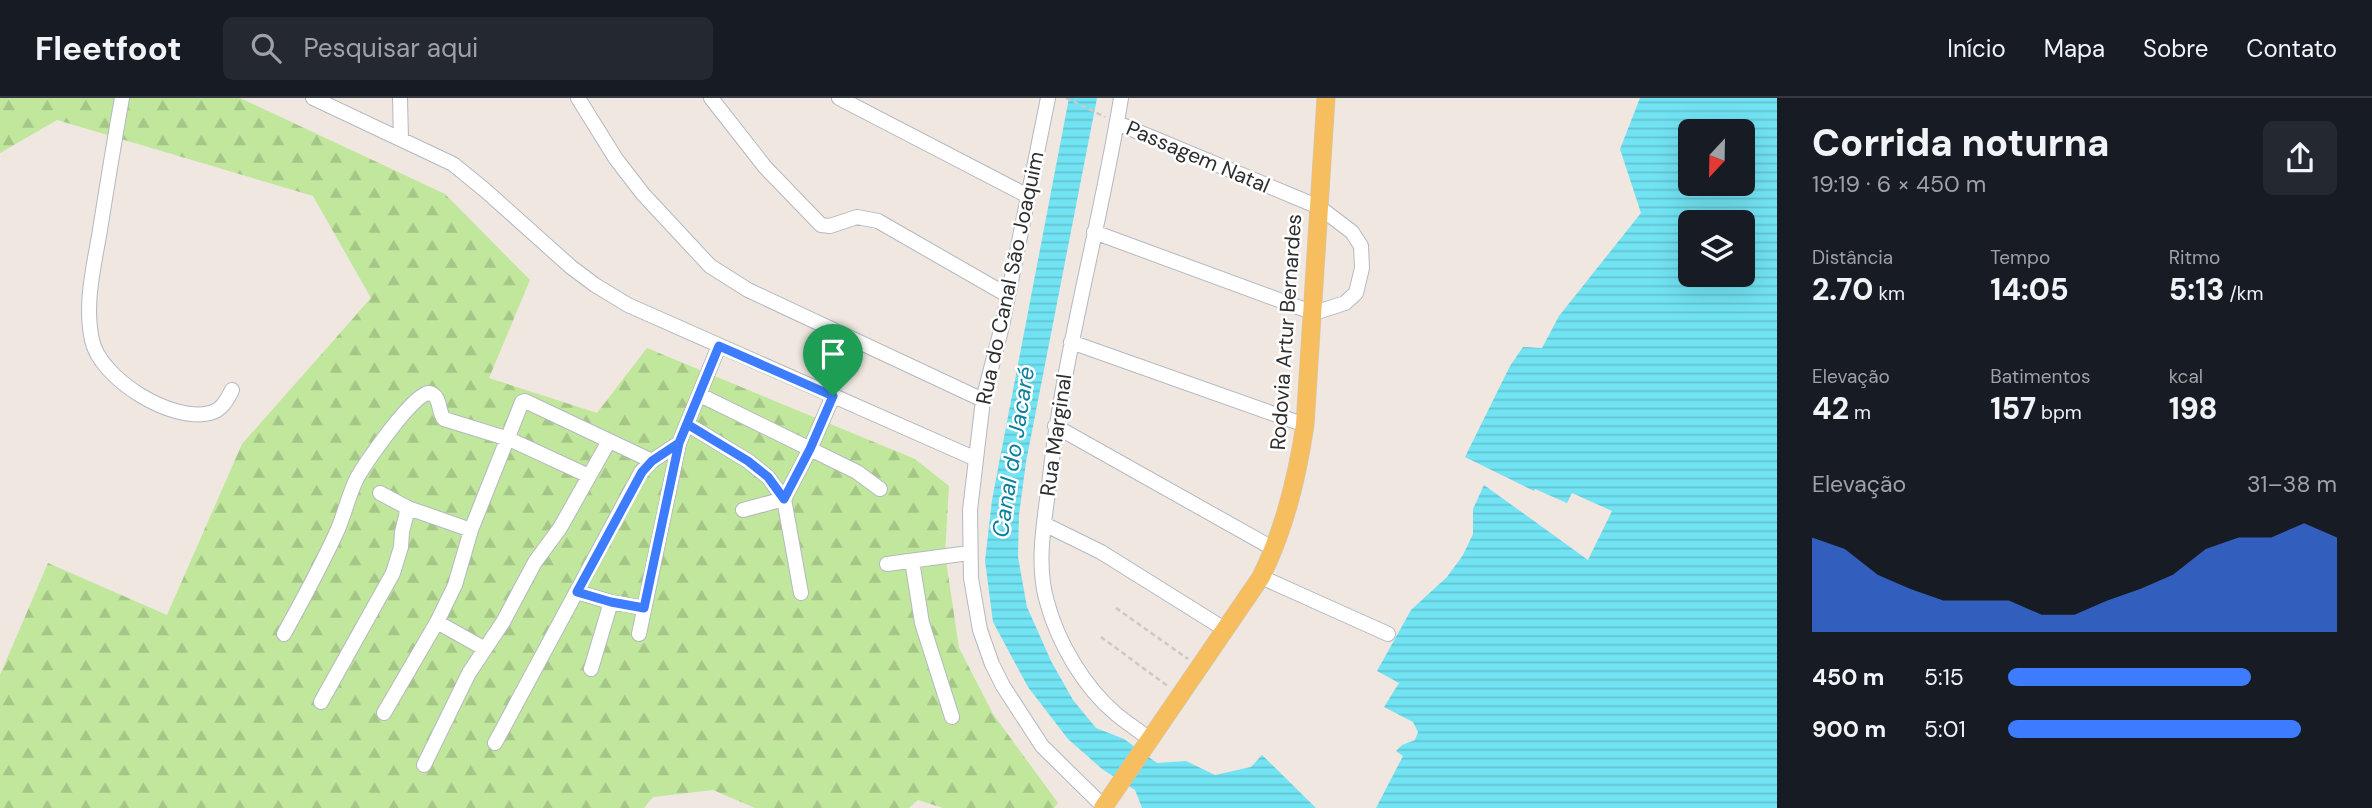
<!DOCTYPE html>
<html lang="pt">
<head>
<meta charset="utf-8">
<style>
	:root { --surface:#171b24; --page:#242831; --text:#f1f3f6; --muted:#9ea1a6; --line:#363941; --accent:#3e7cff }
	body { margin:0; font-family:"DM Sans",sans-serif; background:var(--page); color:var(--text); height:100vh; display:flex; flex-direction:column; font-size:26px; white-space:nowrap }
	* { box-sizing:border-box; margin:0 }
	p { font-size:23px; color:var(--muted) }
	.icon { flex:none; width:38px; height:38px; fill:none; stroke:currentColor; stroke-width:2; stroke-linecap:round; stroke-linejoin:round }
	.map { position:relative; flex:1; overflow:hidden }
	.drawer { display:flex; flex-direction:column; background:var(--surface); width:595px }
	.drawer>* { flex:none }
	.needle { width:46px; rotate:202deg }
	.fabs { position:absolute; left:1678px; top:21px; display:grid; gap:14px }
	.fabs a { display:grid; place-items:center; width:77px; height:77px; border-radius:10px; background:var(--surface); box-shadow:0 7px 28px #0002; font-size:35px }
	.pin { position:absolute; display:grid; place-items:center; width:60px; height:60px; color:#fff; margin:-72px -30px; border-radius:50% 50% 50% 0; rotate:-45deg; box-shadow:0 0 7px #0007 }
	.pin .icon { rotate:45deg }
	.round { display:grid; place-items:center; flex:none; width:74px; height:74px; border-radius:10px; background:var(--page) }
	.summary { display:flex; align-items:center; justify-content:space-between; height:119px; padding:0 35px }
	h1 { font-size:38px; font-weight:800; line-height:52px }
	.figures { display:grid; grid-template-columns:repeat(3,1fr); gap:10px; height:119px; padding:7px 35px }
	.figures div { display:grid; align-content:center }
	.figures b { font-size:30px; font-weight:800 }
	.figures small { font-size:19px; font-weight:400 }
	.figures p { font-size:19px }
	.chart { height:196px; padding:14px 35px }
	.chart p { display:flex; justify-content:space-between }
	.chart svg { width:100%; height:126px; margin-top:7px; fill:var(--accent); opacity:.7 }
	ul { padding:0 35px; list-style:none; font-size:23px }
	li { display:grid; grid-template-columns:112px 84px 1fr; align-items:center; height:52px }
	li i { height:18px; border-radius:9px; background:var(--accent) }
	header { display:flex; align-items:center; gap:42px; box-sizing:border-box; height:98px; padding:0 35px; background:var(--surface); border-bottom:2px solid var(--line) }
	header strong { font-size:33px }
	nav { display:flex; gap:38px; margin-inline-start:auto; font-size:24px }
	.search { width:490px; height:63px; background:var(--page); display:flex; align-items:center; gap:18px; box-sizing:border-box; padding:0 24px; border-radius:10px; color:var(--muted); font-size:26px }
	main { display:flex; flex:1; min-height:0 }
	.map>svg:first-child { display:block }
</style>
</head>
<body>
<header>
<strong>Fleetfoot</strong>
<div class="search"><svg class="icon" aria-label="search" viewBox="0 0 24 24"><circle cx="10" cy="10" r="6"/><path d="M15 15l6 6"/></svg>Pesquisar aqui</div>
<nav><a>Início</a><a>Mapa</a><a>Sobre</a><a>Contato</a></nav>
</header>
<main>
<div class="map">
<svg width="1777" height="710" viewBox="0 0 1777 710">
	<defs>
		<pattern id="forest-firs" width="22" height="20" patternUnits="userSpaceOnUse" patternTransform="scale(1.75)"><rect width="22" height="20" fill="#c0e79c"/><path d="M5 1l3.5 6h-7zM16 11l3.5 6h-7z" fill="#a5c687"/></pattern>
		<pattern id="water-rules" width="6" height="5" patternUnits="userSpaceOnUse" patternTransform="scale(1.75)"><rect width="6" height="5" fill="#72e3f3"/><path d="M0 2.5h6" fill="none" stroke="#63c3d1"/></pattern>
	</defs>
	<rect width="100%" height="100%" fill="#efe7e0"/>
	<!-- forest -->
	<path fill="url(#forest-firs)" d="M0 0H240L445 96 530 182 489 280 597 315 647 250 915 361 949 388 945 456 959 550 993 616 1058 705 1054 710H943L918 702 909 710H755L713 692 653 699 644 710H0V577L48 465 167 517 242 346 371 200 313 98 57 22 0 55Z"/>
	<!-- water -->
	<path fill="url(#water-rules)" fill-rule="evenodd" d="M1069 0H1097L1026 364 1019 417 1018 459 1027 509 1051 563 1073 602 1096 630 1124 641 1157 665 1186 663 1215 677 1251 669 1262 657 1316 710H1142L1135 692 1102 671 1068 641 1028 589 993 524 985 463 992 402Z
		M1640 0H1777V710H1376L1403 658 1396 653 1402 647 1415 642 1418 634 1413 624 1384 609 1399 585 1377 573 1411 512 1447 479 1463 457 1473 436V411L1484 387 1588 462 1612 413 1572 395 1567 405 1535 391 1534 393 1465 359 1510 268 1523 249 1542 250 1559 218 1641 115 1620 51ZM1743 33V86H1690V33ZM1743 124V177H1690V124Z"/>
	<g fill="none" stroke-linecap="round" stroke-linejoin="round">
		<defs>
			<path id="minor" d="M122 0C114 44 107 88 100 132 94 168 84 206 92 242 100 281 172 325 210 315 222 312 227 302 232 292
				M313 0 453 66 486 93 571 169 595 187 628 207 976 361
				M400 0 401 41
				M578 0 616 61 643 96 710 168 748 192 983 302
				M711 0 765 69 821 127 830 128 857 119 878 123 1007 197
				M839 0 1028 98
				M1048 0 1002 228 983 302 970 412 971 480 980 532 992 566 1003 588 1042 648 1104 709
				M1121 0C1100 130 1063 256 1049 387 1044 425 1036 467 1047 504 1058 545 1084 589 1116 616 1127 625 1139 633 1150 641
				M1094 134 1314 215 1345 205 1356 195 1362 170 1361 148 1352 134 1319 109 1117 25
				M1071 244 1305 327
				M700 297 857 374 880 391
				M687 326 748 363 768 379 784 401 743 412
				M1055 328 1274 451
				M380 395 408 410 471 432
				M1044 426 1101 454 1226 532
				M912 463 922 525 952 619
				M887 466 969 455
				M1261 479 1388 536
				M577 494 611 504 644 510
				M801 495 784 401 810 351 833 298
				M437 524 485 551
				M284 536C303 501 322 467 338 431 345 414 349 396 357 380 365 366 414 294 429 295 441 297 438 314 444 321L509 341 589 378
				M639 536 679 345 719 248
				M591 571 611 504
				M321 604 393 475 401 449 402 434 408 410
				M384 615 437 524 455 487 471 432 522 304 525 303 652 363
				M495 645 641 374 652 363 679 345
				M424 667 469 575 503 524 535 464 560 430 609 343"/>
			<path id="major" d="M1103 710 1261 479C1285 430 1297 380 1305 327L1326 0"/>
		</defs>
		<!-- minor casing -->
		<use href="#minor" stroke="#b4b8c1" stroke-width="16"/>
		<!-- major casing -->
		<use href="#major" stroke="#c9c9c9" stroke-width="19"/>
		<!-- path -->
		<path stroke="#c9c9c9" stroke-width="2.5" stroke-dasharray="5 3.5" stroke-linecap="butt" d="M1066 0 1105 19
			M1116 510 1188 561
			M1101 539 1169 589"/>
		<!-- minor -->
		<use href="#minor" stroke="#fff" stroke-width="14"/>
		<!-- major -->
		<use href="#major" stroke="#f6be5f" stroke-width="18"/>
	</g>
	<g fill="none" stroke-linecap="round" stroke-linejoin="round">
		<defs>
			<path id="route" d="M833 298 719 248 679 345 644 510 611 504 577 494 642 374 652 363 679 345 687 326 748 363 768 379 784 401 810 351 833 298"/>
		</defs>
		<!-- route casing -->
		<use href="#route" stroke="#fff" stroke-width="14"/>
		<!-- route -->
		<use href="#route" stroke="#3e7cff" stroke-width="9"/>
	</g>
	<g text-anchor="middle" stroke-width="5" stroke-linejoin="round" paint-order="stroke">
		<!-- street labels -->
		<g font-size="21" fill="#2e2e2e" stroke="#fff">
			<text transform="translate(1198 59) rotate(23)" y="7">Passagem Natal</text>
			<text transform="translate(1010 180) rotate(-78)" y="7">Rua do Canal São Joaquim</text>
			<text transform="translate(1286 234) rotate(-86)" y="7">Rodovia Artur Bernardes</text>
			<text transform="translate(1056 337) rotate(-82)" y="7">Rua Marginal</text>
		</g>
		<!-- water labels -->
		<g font-size="23" font-style="italic" fill="#0980a0" stroke="#fff">
			<text transform="translate(1013 354) rotate(-81)" y="8">Canal do Jacaré</text>
		</g>
	</g>
</svg>
<div class="fabs">
<a><svg class="needle" viewBox="-14 -14 28 28"><path d="M0-13l5 13h-10z" fill="#e53935"/><path d="M0 13l5-13h-10z" fill="#9ea1a6"/></svg></a>
<a><svg class="icon" aria-label="layers" viewBox="0 0 24 24"><path d="M12 4l9 5-9 5-9-5zM3 14l9 5 9-5"/></svg></a>
</div>
<div class="pin" style="left:833px;top:298px;background:#1e9e55"><svg class="icon" aria-label="arrive" viewBox="0 0 24 24"><path d="M6 21V4h12l-3 4 3 4H6"/></svg></div>
</div>
<section class="drawer">
<div class="summary"><div><h1>Corrida noturna</h1><p>19:19 · 6 × 450 m</p></div><a class="round"><svg class="icon" aria-label="share" viewBox="0 0 24 24"><path d="M12 15V3M7 8l5-5 5 5M5 13v7h14v-7"/></svg></a></div>
<div class="figures">
<div><p>Distância</p><b>2.70<small> km</small></b></div>
<div><p>Tempo</p><b>14:05</b></div>
<div><p>Ritmo</p><b>5:13<small> /km</small></b></div>
</div>
<div class="figures">
<div><p>Elevação</p><b>42<small> m</small></b></div>
<div><p>Batimentos</p><b>157<small> bpm</small></b></div>
<div><p>kcal</p><b>198</b></div>
</div>
<div class="chart"><p><span>Elevação</span>31–38 m</p>
<svg viewBox="0 0 160 44" preserveAspectRatio="none"><path d="M0 44V11L10 15L20 24L30 29L40 33L50 33L60 33L70 38L80 38L90 33L100 29L110 24L120 15L130 11L140 11L150 6L160 11V44z"/></svg>
</div>
<ul>
<li><b>450 m</b>5:15<i style="width:74%"></i></li>
<li><b>900 m</b>5:01<i style="width:89%"></i></li>
</ul>
</section>
</main>
</body>
</html>
